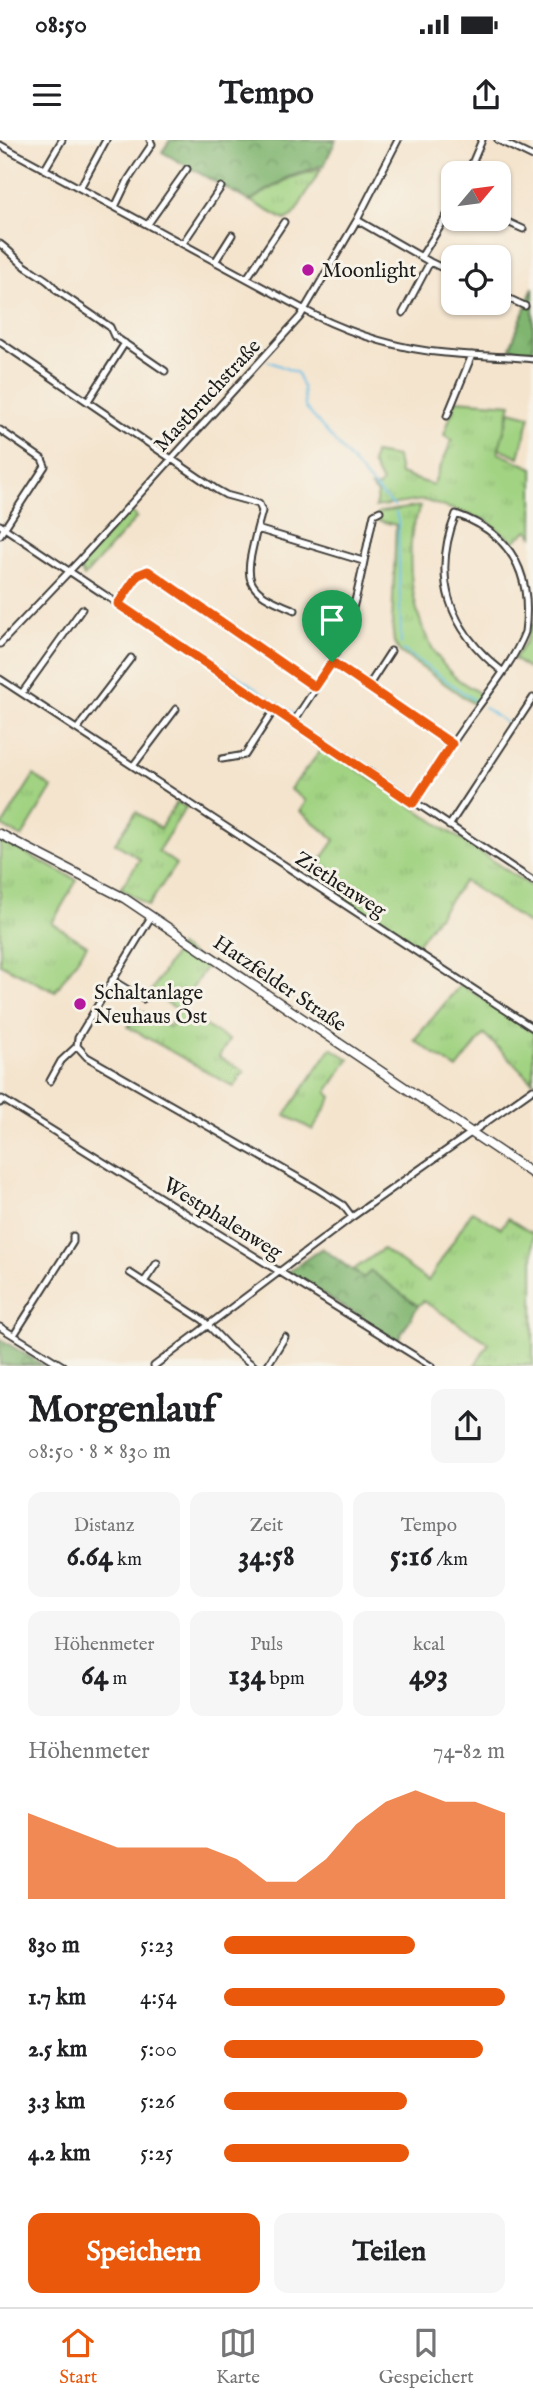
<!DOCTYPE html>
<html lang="de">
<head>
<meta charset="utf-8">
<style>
	:root { --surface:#fff; --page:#f6f6f6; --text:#202124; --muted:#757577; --line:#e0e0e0; --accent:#ea580c }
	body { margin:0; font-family:"IM FELL English",serif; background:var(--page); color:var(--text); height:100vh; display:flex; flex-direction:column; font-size:26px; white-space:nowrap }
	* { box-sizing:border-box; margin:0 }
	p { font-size:23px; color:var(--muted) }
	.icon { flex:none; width:38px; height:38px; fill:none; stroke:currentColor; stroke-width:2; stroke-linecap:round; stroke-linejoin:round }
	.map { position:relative; height:1226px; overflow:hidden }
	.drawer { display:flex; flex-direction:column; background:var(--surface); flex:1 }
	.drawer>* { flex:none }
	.needle { width:46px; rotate:61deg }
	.fabs { position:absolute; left:441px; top:21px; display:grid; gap:14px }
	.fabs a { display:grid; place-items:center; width:70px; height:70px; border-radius:14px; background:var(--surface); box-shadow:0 2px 5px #0004; font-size:35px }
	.pin { position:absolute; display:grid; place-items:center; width:60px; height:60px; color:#fff; margin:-72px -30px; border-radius:50% 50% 50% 0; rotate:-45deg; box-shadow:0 0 7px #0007 }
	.pin .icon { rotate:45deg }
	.round { display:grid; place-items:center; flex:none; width:74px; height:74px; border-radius:14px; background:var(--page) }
	.overview { display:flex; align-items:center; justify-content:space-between; height:119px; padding:0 28px }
	h1 { font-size:38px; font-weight:700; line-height:52px }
	.stats { display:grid; grid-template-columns:repeat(3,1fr); gap:10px; height:119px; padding:7px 28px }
	.stats div { display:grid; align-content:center; border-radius:14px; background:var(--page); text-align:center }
	.stats b { font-size:30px; font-weight:700 }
	.stats small { font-size:19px; font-weight:400 }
	.stats p { font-size:19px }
	.chart { height:196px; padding:14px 28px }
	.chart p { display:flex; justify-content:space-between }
	.chart svg { width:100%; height:126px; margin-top:7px; fill:var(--accent); opacity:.7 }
	.cta { display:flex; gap:14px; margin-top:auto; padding:14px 28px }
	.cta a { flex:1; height:80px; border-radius:14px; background:var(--accent); color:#fff; font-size:28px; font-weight:700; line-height:80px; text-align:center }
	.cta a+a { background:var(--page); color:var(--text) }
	ul { padding:0 28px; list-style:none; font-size:23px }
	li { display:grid; grid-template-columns:112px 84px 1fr; align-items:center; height:52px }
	li i { height:18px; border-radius:9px; background:var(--accent) }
	.status { display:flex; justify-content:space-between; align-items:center; height:49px; padding:0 35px; background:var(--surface); direction:ltr }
	.status svg { height:19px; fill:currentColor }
	header { display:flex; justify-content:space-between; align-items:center; height:91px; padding:0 28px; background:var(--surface); font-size:32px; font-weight:700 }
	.dock { display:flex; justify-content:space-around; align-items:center; height:98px; border-top:2px solid var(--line); background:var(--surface); font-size:19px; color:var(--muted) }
	.dock a { display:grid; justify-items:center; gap:4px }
	.dock .selected { color:var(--accent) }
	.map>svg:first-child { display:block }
</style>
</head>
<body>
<div class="status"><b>08:50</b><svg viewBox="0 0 49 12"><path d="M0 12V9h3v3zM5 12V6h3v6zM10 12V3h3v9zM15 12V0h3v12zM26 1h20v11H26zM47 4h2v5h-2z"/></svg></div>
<header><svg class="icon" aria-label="menu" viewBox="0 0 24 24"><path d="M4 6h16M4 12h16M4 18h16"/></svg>Tempo<svg class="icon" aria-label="share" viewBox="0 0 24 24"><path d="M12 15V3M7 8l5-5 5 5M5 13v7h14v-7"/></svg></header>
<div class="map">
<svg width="533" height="1226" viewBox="0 0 533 1226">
	<defs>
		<pattern id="grass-tufts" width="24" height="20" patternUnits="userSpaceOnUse" patternTransform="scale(1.75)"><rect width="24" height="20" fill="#a1d382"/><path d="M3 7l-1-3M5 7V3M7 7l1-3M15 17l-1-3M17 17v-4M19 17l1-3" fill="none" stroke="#8ab570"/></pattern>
		<pattern id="forest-crowns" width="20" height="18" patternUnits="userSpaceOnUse" patternTransform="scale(1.75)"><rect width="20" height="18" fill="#80b570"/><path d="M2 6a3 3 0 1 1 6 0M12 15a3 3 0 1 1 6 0" fill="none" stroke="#68925b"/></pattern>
	</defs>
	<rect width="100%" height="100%" fill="#f7f3e8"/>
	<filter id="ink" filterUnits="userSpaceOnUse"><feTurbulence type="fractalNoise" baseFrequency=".0143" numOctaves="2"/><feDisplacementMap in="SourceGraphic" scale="14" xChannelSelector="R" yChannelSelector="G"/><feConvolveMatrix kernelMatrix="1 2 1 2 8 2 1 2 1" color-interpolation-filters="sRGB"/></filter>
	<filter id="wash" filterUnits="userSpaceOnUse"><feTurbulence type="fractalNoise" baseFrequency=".00686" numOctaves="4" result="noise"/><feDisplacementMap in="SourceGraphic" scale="28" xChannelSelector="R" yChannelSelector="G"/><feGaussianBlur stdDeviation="1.57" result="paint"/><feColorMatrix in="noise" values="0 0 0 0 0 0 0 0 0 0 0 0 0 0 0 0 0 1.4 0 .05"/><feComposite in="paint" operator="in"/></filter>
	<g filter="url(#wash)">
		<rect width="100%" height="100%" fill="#f4e4cd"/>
		<!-- grass -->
		<path fill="url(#grass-tufts)" stroke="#5e784f" stroke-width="2" d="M321 29 293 76 285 80 250 61 290 38Z
			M456 260 511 264 498 313 533 328V396L528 390 513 402 486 380 423 360 375 367 378 354 371 347H379L382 343 372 324 374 313 397 317 400 334 433 345 452 300 444 295Z
			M421 366C418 374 413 383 412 392 406 442 417 501 455 537 463 544 474 549 482 555L475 565 400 512 394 503 392 483 396 385 376 380 378 373 380 372Z
			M129 370 137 377 84 437 79 427Z
			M531 484H533V532L514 519 526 501Z
			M324 607 533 748V787L464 741 416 806 310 736 335 700 300 671 306 661 290 649Z
			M34 635 52 648 22 697 2 686Z
			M177 662 186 667 158 711 176 724 148 766 121 748 140 719 115 703 136 672 160 688Z
			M0 700 77 740 52 783 87 805 55 852 0 824Z
			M179 806 207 825 179 870 229 900 219 917 244 931 234 947 128 887 139 870 169 887 179 870 150 853Z
			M461 844 533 892V942L484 894 457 929 414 900Z
			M331 908 349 919 327 952 332 957 313 990 285 975Z
			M472 1071 501 1088 508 1078 533 1094V1225H475L489 1203 423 1161 418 1166 371 1131 364 1138 353 1130 383 1109 428 1141Z"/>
		<!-- forest -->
		<path fill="url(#forest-crowns)" stroke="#4e6846" stroke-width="2" d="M170 0H336L324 25 289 37 249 61 162 12Z
			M533 147V213L510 208Z
			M322 1108 363 1138 371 1131 418 1166 397 1201 288 1132Z
			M0 1199 43 1225H0Z"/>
		<!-- garden -->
		<path fill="#a1d382" stroke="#5e784f" stroke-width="2" d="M510 271 530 276 519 317 499 308Z"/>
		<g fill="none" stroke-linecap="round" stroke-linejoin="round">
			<!-- stream -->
			<path stroke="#68bee5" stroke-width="2" d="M268 221 297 233 303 248 305 267 373 346 394 366
				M396 373 398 381 401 504
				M164 487 294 574
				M403 510 478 563
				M484 567 506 583"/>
		</g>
	</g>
	<g filter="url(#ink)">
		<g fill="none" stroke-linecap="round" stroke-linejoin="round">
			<defs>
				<path id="street" d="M498 0 533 17
					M0 5 314 175C355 195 399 209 445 213 474 216 504 216 533 219
					M45 29 62 0
					M468 33 482 0
					M80 48 106 0
					M115 67 128 40 152 4 150 0
					M499 78 523 89
					M357 80 430 122 453 133
					M148 84 187 29
					M183 103 221 47
					M0 104C10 111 16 119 25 126 36 134 49 139 56 150L110 187 114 196 165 231
					M421 117 453 66
					M215 122 232 95
					M247 138 284 82
					M499 154 525 166
					M403 173 430 122
					M0 202 217 350 226 355 259 364 262 371 257 389 363 421
					M88 261 125 203
					M447 276 472 215
					M0 290 42 319 45 326 0 395
					M0 385 533 741
					M257 389C244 442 242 449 295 470
					M118 464 138 435 148 431 315 547
					M0 504 80 420 300 177 357 80 398 0
					M332 522 452 604
					M0 539 533 888
					M369 545 391 511
					M22 553 82 469
					M293 583C309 557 328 532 340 505 358 464 364 417 374 374L380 371
					M77 589 131 518
					M222 619 245 615 274 570
					M133 626 176 569
					M413 663C432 634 450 606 470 578 488 553 514 521 525 492 533 432 510 393 456 374 431 437 449 490 502 531
					M449 686 533 558
					M151 777 78 898 77 906 87 917 316 1048 343 1065 352 1077
					M112 840 143 859
					M50 941 61 921 77 906
					M0 963 2 959 431 1226
					M130 1133 203 1180 229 1207 254 1226
					M144 1142 157 1123
					M0 1187 63 1226
					M14 1195 73 1102V1096
					M154 1226 352 1077 533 949
					M267 1226 285 1197"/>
				<path id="secondary" d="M0 694 124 758 533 1034"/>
			</defs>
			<!-- street casing -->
			<use href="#street" stroke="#3c3a37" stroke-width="9"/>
			<!-- secondary casing -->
			<use href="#secondary" stroke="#3c3a37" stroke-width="11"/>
			<!-- street -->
			<use href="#street" stroke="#fff" stroke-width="5"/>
			<!-- secondary -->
			<use href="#secondary" stroke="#fff" stroke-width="8"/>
		</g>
	</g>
	<g fill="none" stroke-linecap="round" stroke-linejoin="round" filter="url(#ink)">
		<defs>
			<path id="route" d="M148 431 315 547 332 522 452 604 413 663 118 464 138 435Z"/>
		</defs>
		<!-- route casing -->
		<use href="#route" stroke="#fff" stroke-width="14"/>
		<!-- route -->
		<use href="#route" stroke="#ea580c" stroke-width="9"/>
	</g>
	<!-- markers -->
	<g fill="#b5179e" stroke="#f7f3e8" stroke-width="2.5">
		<circle cx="308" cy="130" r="7"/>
		<circle cx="80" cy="864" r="7"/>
	</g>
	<g text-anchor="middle" stroke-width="6" stroke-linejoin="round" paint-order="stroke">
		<!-- poi labels -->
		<g font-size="21" fill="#1c1c1c" stroke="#f7f3e8" text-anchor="start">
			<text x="322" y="137">Moonlight</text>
			<text x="94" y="859">Schaltanlage<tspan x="94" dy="24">Neuhaus Ost</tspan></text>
		</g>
		<!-- street labels -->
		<g font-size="21" fill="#1c1c1c" stroke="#f7f3e8">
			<text transform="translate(207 255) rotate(-47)" y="7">Mastbruchstraße</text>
			<text transform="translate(341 744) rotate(33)" y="7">Ziethenweg</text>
			<text transform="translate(280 843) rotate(34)" y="7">Hatzfelder Straße</text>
			<text transform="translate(223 1078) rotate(32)" y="7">Westphalenweg</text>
		</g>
	</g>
</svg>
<div class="fabs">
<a><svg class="needle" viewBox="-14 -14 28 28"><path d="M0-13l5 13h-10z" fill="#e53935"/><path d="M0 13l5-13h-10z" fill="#757577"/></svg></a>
<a><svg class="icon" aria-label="locate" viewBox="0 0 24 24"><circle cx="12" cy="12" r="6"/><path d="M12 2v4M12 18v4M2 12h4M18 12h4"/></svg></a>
</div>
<div class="pin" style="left:332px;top:522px;background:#1e9e55"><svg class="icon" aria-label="arrive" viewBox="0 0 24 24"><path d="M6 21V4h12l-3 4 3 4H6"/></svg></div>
</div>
<section class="drawer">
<div class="overview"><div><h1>Morgenlauf</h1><p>08:50 · 8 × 830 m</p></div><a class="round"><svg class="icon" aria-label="share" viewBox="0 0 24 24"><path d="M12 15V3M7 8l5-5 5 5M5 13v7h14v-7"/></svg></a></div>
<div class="stats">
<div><p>Distanz</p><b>6.64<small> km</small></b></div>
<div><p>Zeit</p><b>34:58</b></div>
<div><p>Tempo</p><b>5:16<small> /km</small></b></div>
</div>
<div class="stats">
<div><p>Höhenmeter</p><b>64<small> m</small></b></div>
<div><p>Puls</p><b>134<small> bpm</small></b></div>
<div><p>kcal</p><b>493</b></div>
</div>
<div class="chart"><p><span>Höhenmeter</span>74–82 m</p>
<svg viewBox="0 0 160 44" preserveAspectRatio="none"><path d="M0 44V14L10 18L20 22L30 26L40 26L50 26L60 26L70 30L80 38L90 38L100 30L110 18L120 10L130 6L140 10L150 10L160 14V44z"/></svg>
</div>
<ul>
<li><b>830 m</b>5:23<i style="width:68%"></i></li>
<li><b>1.7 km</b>4:54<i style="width:100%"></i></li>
<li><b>2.5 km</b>5:00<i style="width:92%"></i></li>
<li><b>3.3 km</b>5:26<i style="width:65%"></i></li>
<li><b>4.2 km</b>5:25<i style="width:66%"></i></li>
</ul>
<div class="cta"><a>Speichern</a><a>Teilen</a></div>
</section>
<nav class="dock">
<a class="selected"><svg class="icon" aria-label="home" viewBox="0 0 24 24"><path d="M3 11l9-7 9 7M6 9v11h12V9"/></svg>Start</a>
<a><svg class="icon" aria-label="map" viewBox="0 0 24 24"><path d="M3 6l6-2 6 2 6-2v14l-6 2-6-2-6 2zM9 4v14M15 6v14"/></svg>Karte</a>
<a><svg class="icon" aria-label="saved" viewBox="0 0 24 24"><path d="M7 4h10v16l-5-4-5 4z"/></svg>Gespeichert</a>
</nav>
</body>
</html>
